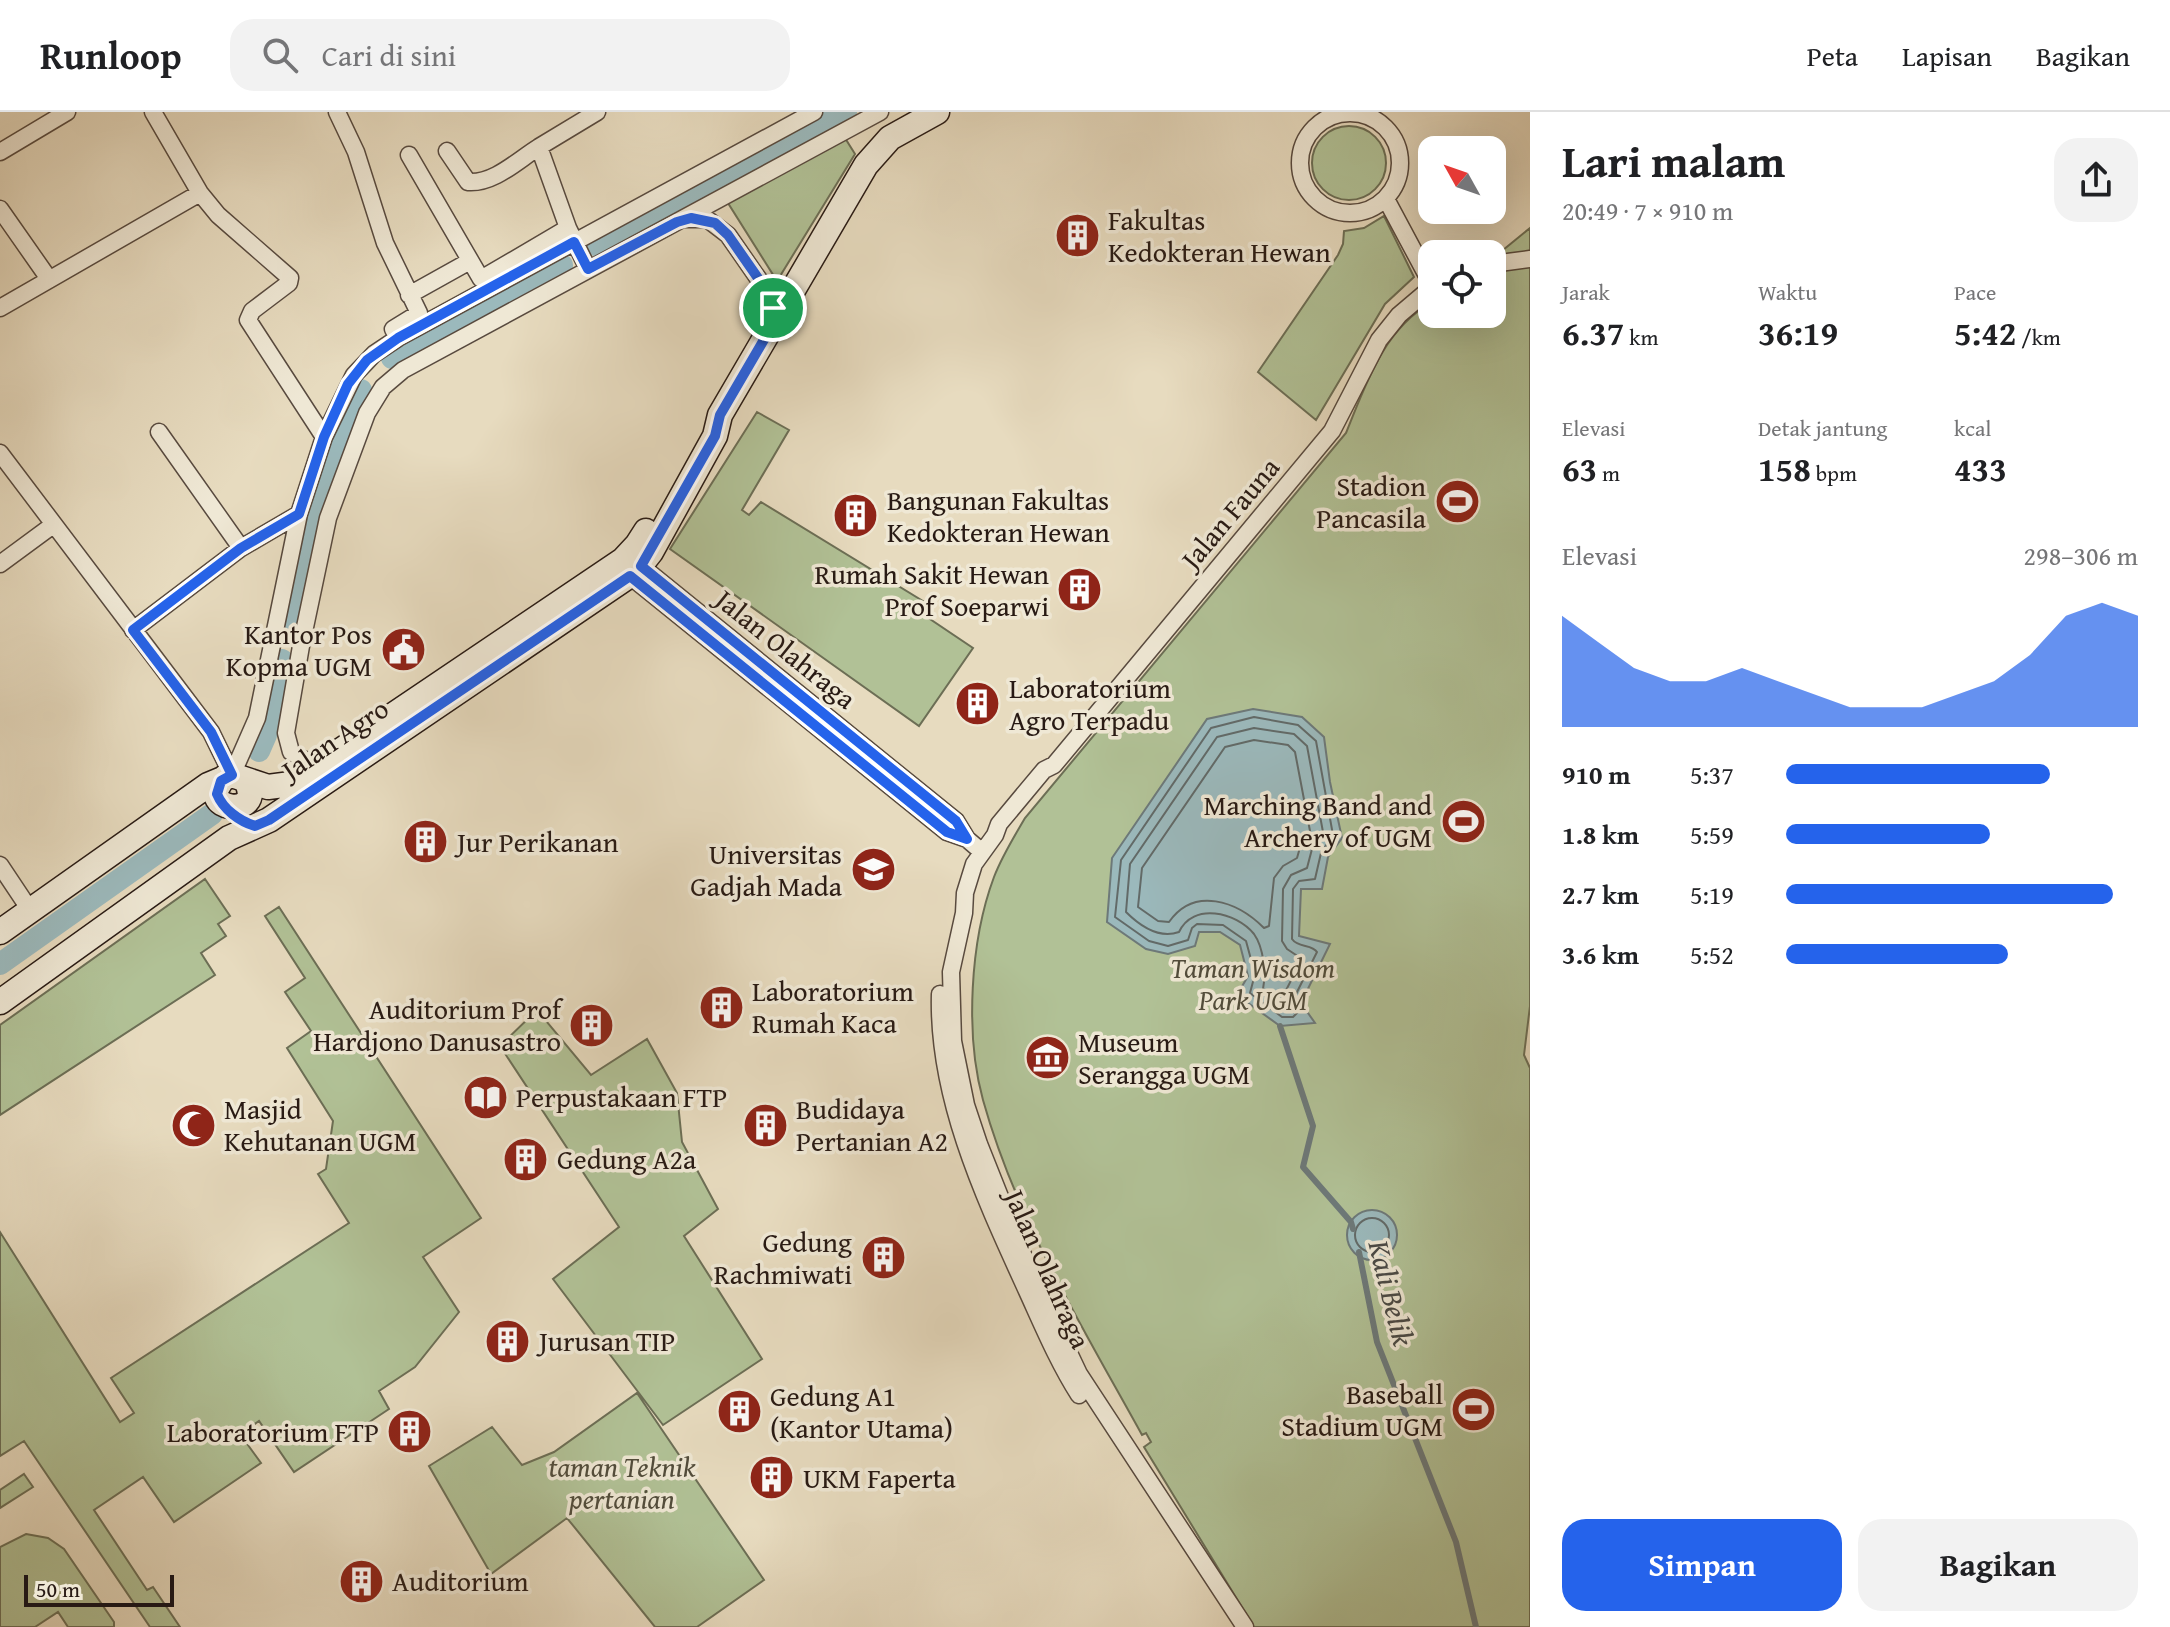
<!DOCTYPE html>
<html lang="id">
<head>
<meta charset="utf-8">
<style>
	:root { --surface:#fff; --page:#f2f2f2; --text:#202124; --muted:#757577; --line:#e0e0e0; --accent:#2563eb }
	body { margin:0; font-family:"Gentium Book Plus",serif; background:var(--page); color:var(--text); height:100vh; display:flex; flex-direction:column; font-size:30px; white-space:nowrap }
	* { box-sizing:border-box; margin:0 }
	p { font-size:26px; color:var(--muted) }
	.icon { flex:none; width:44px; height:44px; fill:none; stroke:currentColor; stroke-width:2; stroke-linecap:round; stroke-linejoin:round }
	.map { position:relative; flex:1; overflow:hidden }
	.side { display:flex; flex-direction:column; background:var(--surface); width:640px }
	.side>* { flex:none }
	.needle { width:52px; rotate:310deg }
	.tools { position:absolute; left:1418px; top:24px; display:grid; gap:16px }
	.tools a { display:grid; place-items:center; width:88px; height:88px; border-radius:16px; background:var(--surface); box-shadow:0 8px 32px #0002; font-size:40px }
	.scale { position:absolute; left:24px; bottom:20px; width:150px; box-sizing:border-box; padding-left:8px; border:4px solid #281a14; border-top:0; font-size:22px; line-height:28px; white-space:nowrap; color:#281a14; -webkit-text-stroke:6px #efe8d5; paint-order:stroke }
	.pin { position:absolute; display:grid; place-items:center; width:68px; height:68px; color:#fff; margin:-34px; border:4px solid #fff; border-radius:50%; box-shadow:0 2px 8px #0007 }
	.round { display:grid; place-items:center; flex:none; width:84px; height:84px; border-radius:24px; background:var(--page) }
	.summary { display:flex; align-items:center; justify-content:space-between; height:136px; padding:0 32px }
	h1 { font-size:44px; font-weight:700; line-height:60px }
	.stats { display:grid; grid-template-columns:repeat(3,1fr); gap:12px; height:136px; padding:8px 32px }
	.stats div { display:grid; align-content:center }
	.stats b { font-size:34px; font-weight:700 }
	.stats small { font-size:22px; font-weight:400 }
	.stats p { font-size:22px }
	.chart { height:224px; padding:16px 32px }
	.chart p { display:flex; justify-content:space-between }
	.chart svg { width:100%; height:144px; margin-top:8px; fill:var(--accent); opacity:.7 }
	.action { display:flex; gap:16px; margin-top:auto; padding:16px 32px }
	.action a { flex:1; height:92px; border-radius:24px; background:var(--accent); color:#fff; font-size:32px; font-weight:700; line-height:92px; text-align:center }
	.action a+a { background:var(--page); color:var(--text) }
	ul { padding:0 32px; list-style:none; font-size:26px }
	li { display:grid; grid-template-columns:128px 96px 1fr; align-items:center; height:60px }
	li i { height:20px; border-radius:10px; background:var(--accent) }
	header { display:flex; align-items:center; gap:48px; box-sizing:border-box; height:112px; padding:0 40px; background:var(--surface); border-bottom:2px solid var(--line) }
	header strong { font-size:38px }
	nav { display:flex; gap:44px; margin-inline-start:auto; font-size:28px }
	.search { width:560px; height:72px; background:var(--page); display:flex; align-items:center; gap:20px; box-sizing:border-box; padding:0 28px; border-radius:24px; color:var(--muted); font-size:30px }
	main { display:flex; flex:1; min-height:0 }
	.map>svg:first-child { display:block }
</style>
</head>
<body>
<header>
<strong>Runloop</strong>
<div class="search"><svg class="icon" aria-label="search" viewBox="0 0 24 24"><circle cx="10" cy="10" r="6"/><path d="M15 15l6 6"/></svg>Cari di sini</div>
<nav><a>Peta</a><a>Lapisan</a><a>Bagikan</a></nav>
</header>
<main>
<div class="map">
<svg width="1530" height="1515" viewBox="0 0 1530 1515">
	<rect width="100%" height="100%" fill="#e7dbbf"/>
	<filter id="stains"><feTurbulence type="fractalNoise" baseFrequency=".0025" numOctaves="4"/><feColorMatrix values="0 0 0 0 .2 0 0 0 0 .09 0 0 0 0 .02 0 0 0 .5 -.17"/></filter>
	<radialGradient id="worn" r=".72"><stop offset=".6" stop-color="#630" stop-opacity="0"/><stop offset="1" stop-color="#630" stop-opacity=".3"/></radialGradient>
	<!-- green -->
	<path fill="#b1c196" stroke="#6c6e55" stroke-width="2" d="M1312 51a37 37 0 1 1 74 0a37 37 0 1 1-74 0Z
		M845 26 855 42 777 169 728 91Z
		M1384 104 1414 165 1385 192 1316 308 1258 260 1338 143 1343 132 1344 119 1364 116Z
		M1530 116V894L1524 943 1530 956V1515H1254L1144 1335 1151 1330 1146 1321 1142 1323C1083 1216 1016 1107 983 988 965 923 970 829 994 765 1002 744 1014 725 1025 706L1346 321C1366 272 1383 218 1432 190V202H1492V147Z
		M757 300 789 318 742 398 749 403 761 390 931 494 924 503 973 536 919 614 670 437Z
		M205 767 230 804 218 812 226 824 201 841 215 863 0 1003V913Z
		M279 795 481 1106 423 1145 459 1200 415 1255 379 1279 389 1297 294 1360 259 1309 240 1322 261 1351 174 1410 143 1365 94 1398 147 1478 153 1475 180 1515H150L24 1329 0 1344V1120L120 1310 134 1301 111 1266 349 1111 318 1062 326 1057 333 1009 287 936 311 919 285 880 305 866 265 804Z
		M537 898 591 963 647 927 677 981 682 1030 718 1097 684 1124 762 1247 663 1313 553 1167 619 1115 500 934Z
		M637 1281 764 1468 697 1515H655L567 1406 491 1462 429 1354 492 1315 522 1353 554 1340Z
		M24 1362 33 1375 0 1396V1378Z
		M26 1422 48 1426 64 1437 114 1510V1515H68L58 1500 35 1515H0V1435Z"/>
	<!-- water -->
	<path fill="#9bb9bc" stroke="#6d7979" stroke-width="2" d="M1253 597 1302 605 1324 625 1330 670 1342 726 1328 745 1322 777H1301L1299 824 1330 832 1301 891 1315 911 1280 914 1237 883 1248 864 1240 833 1220 820H1199L1195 834 1168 842 1146 837 1107 810 1112 746 1207 607Z
		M1347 1123a25 25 0 1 1 50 0a25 25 0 1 1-50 0Z"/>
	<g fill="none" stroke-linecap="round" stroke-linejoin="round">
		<!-- shore -->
		<path stroke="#626a68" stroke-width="2" d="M1254 605 1298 613 1316 629 1333 723 1321 741 1315 767 1299 769 1293 777 1292 827C1298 836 1312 832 1317 840L1293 888 1297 901 1293 905H1282L1250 881 1255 862 1246 829 1223 813 1197 812 1192 816 1188 828 1168 834 1149 829 1115 805 1121 748 1211 616Z
			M1254 616 1294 622 1307 634 1323 720 1312 737 1307 756 1291 763 1283 777 1282 829 1287 837 1302 847 1280 890 1263 877C1266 862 1264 836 1254 822 1236 800 1193 790 1179 820 1159 827 1140 814 1126 800L1130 752 1217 625Z
			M1254 628 1288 633 1295 640 1310 719 1301 732 1297 746 1283 754 1274 766 1269 814 1264 816C1237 789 1194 774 1169 810L1158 809 1138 795 1142 756 1225 635Z
			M1355 1123a17 17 0 1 1 34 0a17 17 0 1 1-34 0Z"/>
		<!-- stream -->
		<path stroke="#6d7979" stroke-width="6" d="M1280 914 1313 1014 1303 1055 1351 1110 1353 1117
			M1359 1140 1377 1230 1456 1430 1476 1515"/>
		<!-- canal -->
		<path stroke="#9bb9bc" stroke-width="22" d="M598 134 846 0
			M392 246 562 153
			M290 513C306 435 318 348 361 278
			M259 639 266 623 282 548
			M0 852 212 702"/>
		<defs>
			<path id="minor" d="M153 0 200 81
				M337 0 356 40 385 131 419 201 393 217 398 226
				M1300 51a50 50 0 1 1 100 0a50 50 0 1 1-100 0Z
				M447 39 468 70C494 72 518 48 539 35
				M0 40 67 0
				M409 43 481 167 568 116
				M1386 87 1432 173
				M0 97 49 167
				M686 107H707L728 123 769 182 773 196 771 210
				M1492 152 1530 147
				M588 157 568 116 539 35 597 0
				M409 183 470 149
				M0 196 200 81 218 103 290 166 289 171 252 199 248 208 324 325
				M159 320 241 436
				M0 341 211 620 232 663
				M0 452 53 413
				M641 454 956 709 967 727
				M630 464 947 720 967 727 981 739
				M133 518 241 436 299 402
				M316 655 291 640 286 621 301 534 328 406 367 301 383 275 403 258 880 0
				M232 663 257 606 299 402 324 325 354 263 374 242 398 226 814 0
				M0 753 30 798
				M940 882C937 986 985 1087 1027 1179 1043 1214 1058 1250 1079 1283
				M1245 1515 1079 1262 1026 1150 979 1032 966 993 953 929 951 860 964 801 965 781 974 752 995 723 999 712 1044 658 1054 653 1332 319 1379 228 1399 203 1432 175"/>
			<path id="secondary" d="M225 665C191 699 267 708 246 669
				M0 820 208 673 232 663 268 675 291 672 623 448 637 433 646 419
				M0 890 229 726 269 708 636 459 651 440 715 324 720 303 866 53 890 26 937 0"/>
		</defs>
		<!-- minor casing -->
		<use href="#minor" stroke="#584a3f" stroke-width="19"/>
		<!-- secondary casing -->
		<use href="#secondary" stroke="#281a14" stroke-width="27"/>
		<!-- minor -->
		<use href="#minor" stroke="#efe8d5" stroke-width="16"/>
		<!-- secondary -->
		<use href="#secondary" stroke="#efe8d5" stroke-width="24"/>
	</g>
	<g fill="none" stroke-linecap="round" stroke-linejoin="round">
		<defs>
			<path id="route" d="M691 106 715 111 728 123 769 182 773 196 769 219 720 303 715 324 641 454 956 709 967 727 947 720 630 464 269 708 255 714C239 709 223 697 217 682L221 669 232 663 211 620 133 518 241 436 299 402 324 325 348 272 367 248 398 226 574 130 588 157 677 110Z"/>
		</defs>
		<!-- route casing -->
		<use href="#route" stroke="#fff" stroke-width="16"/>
		<!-- route -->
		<use href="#route" stroke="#2563eb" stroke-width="10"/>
	</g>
	<!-- icons -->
	<defs>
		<symbol id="building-disc" viewBox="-11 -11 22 22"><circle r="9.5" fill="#8f2418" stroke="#efe8d5"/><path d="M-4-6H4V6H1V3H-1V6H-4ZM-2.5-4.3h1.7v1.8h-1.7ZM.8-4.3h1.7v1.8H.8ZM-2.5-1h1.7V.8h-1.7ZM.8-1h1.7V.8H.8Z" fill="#fff"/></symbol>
		<symbol id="stadium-disc" viewBox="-11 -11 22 22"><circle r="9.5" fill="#8f2418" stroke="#efe8d5"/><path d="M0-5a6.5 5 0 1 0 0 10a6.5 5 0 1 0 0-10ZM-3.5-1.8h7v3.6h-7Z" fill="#fff"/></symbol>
		<symbol id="civic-disc" viewBox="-11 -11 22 22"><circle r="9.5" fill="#8f2418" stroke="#efe8d5"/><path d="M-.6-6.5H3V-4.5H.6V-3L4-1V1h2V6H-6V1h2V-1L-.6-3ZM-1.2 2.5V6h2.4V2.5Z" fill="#fff"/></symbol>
		<symbol id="university-disc" viewBox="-11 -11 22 22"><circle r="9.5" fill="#8f2418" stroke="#efe8d5"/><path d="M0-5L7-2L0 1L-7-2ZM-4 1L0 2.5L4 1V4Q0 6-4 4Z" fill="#fff"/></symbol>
		<symbol id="museum-disc" viewBox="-11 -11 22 22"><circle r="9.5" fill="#8f2418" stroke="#efe8d5"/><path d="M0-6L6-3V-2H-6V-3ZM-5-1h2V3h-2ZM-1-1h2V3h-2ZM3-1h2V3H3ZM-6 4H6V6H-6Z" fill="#fff"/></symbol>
		<symbol id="library-disc" viewBox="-11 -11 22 22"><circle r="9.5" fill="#8f2418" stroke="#efe8d5"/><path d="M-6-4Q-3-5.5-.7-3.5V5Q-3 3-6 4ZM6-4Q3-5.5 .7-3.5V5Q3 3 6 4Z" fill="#fff"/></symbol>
		<symbol id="mosque-disc" viewBox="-11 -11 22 22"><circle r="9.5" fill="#8f2418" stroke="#efe8d5"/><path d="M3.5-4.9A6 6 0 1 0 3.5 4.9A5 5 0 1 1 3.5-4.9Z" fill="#fff"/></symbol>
	</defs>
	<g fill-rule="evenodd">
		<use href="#building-disc" x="1052" y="98" width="51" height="51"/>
		<use href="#stadium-disc" x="1432" y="364" width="51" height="51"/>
		<use href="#building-disc" x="830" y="378" width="51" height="51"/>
		<use href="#building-disc" x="1054" y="452" width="51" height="51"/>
		<use href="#civic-disc" x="378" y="512" width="51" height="51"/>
		<use href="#building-disc" x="952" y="566" width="51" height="51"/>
		<use href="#stadium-disc" x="1438" y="684" width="51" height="51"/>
		<use href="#building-disc" x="400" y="704" width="51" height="51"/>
		<use href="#university-disc" x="848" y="732" width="51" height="51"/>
		<use href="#building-disc" x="696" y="870" width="51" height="51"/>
		<use href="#building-disc" x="566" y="888" width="51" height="51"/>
		<use href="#museum-disc" x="1022" y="920" width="51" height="51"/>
		<use href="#library-disc" x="460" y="960" width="51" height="51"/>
		<use href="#mosque-disc" x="168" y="988" width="51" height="51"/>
		<use href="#building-disc" x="740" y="988" width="51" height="51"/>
		<use href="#building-disc" x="500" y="1022" width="51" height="51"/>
		<use href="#building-disc" x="858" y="1120" width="51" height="51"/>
		<use href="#building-disc" x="482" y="1204" width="51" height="51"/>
		<use href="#stadium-disc" x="1448" y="1272" width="51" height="51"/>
		<use href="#building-disc" x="714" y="1274" width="51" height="51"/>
		<use href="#building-disc" x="384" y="1294" width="51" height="51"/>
		<use href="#building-disc" x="746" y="1340" width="51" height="51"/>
		<use href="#building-disc" x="336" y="1444" width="51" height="51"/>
	</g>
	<g text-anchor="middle" stroke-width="7" stroke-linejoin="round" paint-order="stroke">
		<!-- poi labels -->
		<g font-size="28" fill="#281a14" stroke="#efe8d5" text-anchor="start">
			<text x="1108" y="118">Fakultas<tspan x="1108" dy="32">Kedokteran Hewan</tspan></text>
			<text x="1426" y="384" text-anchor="end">Stadion<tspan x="1426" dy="32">Pancasila</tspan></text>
			<text x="887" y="398">Bangunan Fakultas<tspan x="887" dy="32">Kedokteran Hewan</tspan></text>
			<text x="1049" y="472" text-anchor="end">Rumah Sakit Hewan<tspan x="1049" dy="32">Prof Soeparwi</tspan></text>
			<text x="372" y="532" text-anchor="end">Kantor Pos<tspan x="372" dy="32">Kopma UGM</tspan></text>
			<text x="1009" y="586">Laboratorium<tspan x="1009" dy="32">Agro Terpadu</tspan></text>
			<text x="1432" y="703" text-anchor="end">Marching Band and<tspan x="1432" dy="32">Archery of UGM</tspan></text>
			<text x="457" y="740">Jur Perikanan</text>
			<text x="842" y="752" text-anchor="end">Universitas<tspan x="842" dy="32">Gadjah Mada</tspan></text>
			<text x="752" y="889">Laboratorium<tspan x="752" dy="32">Rumah Kaca</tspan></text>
			<text x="561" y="907" text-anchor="end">Auditorium Prof<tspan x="561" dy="32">Hardjono Danusastro</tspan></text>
			<text x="1078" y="940">Museum<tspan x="1078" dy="32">Serangga UGM</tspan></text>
			<text x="516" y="995">Perpustakaan FTP</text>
			<text x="224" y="1007">Masjid<tspan x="224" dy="32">Kehutanan UGM</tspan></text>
			<text x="796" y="1007">Budidaya<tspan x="796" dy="32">Pertanian A2</tspan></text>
			<text x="557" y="1057">Gedung A2a</text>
			<text x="852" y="1140" text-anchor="end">Gedung<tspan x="852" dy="32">Rachmiwati</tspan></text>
			<text x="539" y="1239">Jurusan TIP</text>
			<text x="1443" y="1292" text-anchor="end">Baseball<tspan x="1443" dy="32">Stadium UGM</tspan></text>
			<text x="770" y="1294">Gedung A1<tspan x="770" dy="32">(Kantor Utama)</tspan></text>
			<text x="379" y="1330" text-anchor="end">Laboratorium FTP</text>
			<text x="803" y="1376">UKM Faperta</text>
			<text x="392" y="1479">Auditorium</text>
		</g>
		<!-- street labels -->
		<g font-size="28" fill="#281a14" stroke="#efe8d5">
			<text transform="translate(1230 401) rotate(-50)" y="10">Jalan Fauna</text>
			<text transform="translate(786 537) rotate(39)" y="10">Jalan Olahraga</text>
			<text transform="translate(335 627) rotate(-34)" y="10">Jalan Agro</text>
			<text transform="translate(1048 1157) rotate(66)" y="10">Jalan Olahraga</text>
		</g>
		<!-- park labels -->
		<g font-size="28" font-style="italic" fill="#514c3b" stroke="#efe8d5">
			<text x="1253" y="866">Taman Wisdom<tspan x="1253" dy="32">Park UGM</tspan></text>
			<text x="622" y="1365">taman Teknik<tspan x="622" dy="32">pertanian</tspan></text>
		</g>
		<!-- water labels -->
		<g font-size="30" font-style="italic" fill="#4a4a46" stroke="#efe8d5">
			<text transform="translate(1391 1181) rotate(76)" y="10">Kali Belik</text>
		</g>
	</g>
	<rect width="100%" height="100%" filter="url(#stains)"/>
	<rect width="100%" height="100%" fill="url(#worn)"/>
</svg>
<div class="tools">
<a><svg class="needle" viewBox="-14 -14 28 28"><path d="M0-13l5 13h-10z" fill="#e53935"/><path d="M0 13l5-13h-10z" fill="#757577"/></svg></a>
<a><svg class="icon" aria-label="locate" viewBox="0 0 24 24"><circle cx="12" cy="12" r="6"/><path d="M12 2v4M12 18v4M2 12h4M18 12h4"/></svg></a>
</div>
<div class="scale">50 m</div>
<div class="pin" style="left:773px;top:196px;background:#1e9e55"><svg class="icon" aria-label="arrive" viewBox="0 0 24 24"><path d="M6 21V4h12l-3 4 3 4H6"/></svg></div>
</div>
<section class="side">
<div class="summary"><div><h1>Lari malam</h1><p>20:49 · 7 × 910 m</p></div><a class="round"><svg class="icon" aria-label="share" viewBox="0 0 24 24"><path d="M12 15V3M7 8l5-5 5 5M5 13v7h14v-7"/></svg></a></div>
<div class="stats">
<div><p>Jarak</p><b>6.37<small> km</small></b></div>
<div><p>Waktu</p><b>36:19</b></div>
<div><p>Pace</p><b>5:42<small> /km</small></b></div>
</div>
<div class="stats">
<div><p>Elevasi</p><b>63<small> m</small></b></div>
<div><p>Detak jantung</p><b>158<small> bpm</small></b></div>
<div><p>kcal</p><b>433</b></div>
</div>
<div class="chart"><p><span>Elevasi</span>298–306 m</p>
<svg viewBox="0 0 160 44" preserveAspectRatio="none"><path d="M0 44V10L10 18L20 26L30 30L40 30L50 26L60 30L70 34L80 38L90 38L100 38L110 34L120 30L130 22L140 10L150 6L160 10V44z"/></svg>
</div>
<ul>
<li><b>910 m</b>5:37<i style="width:75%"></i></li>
<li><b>1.8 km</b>5:59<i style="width:58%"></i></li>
<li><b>2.7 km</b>5:19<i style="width:93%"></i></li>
<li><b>3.6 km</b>5:52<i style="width:63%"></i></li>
</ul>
<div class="action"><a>Simpan</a><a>Bagikan</a></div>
</section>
</main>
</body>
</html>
